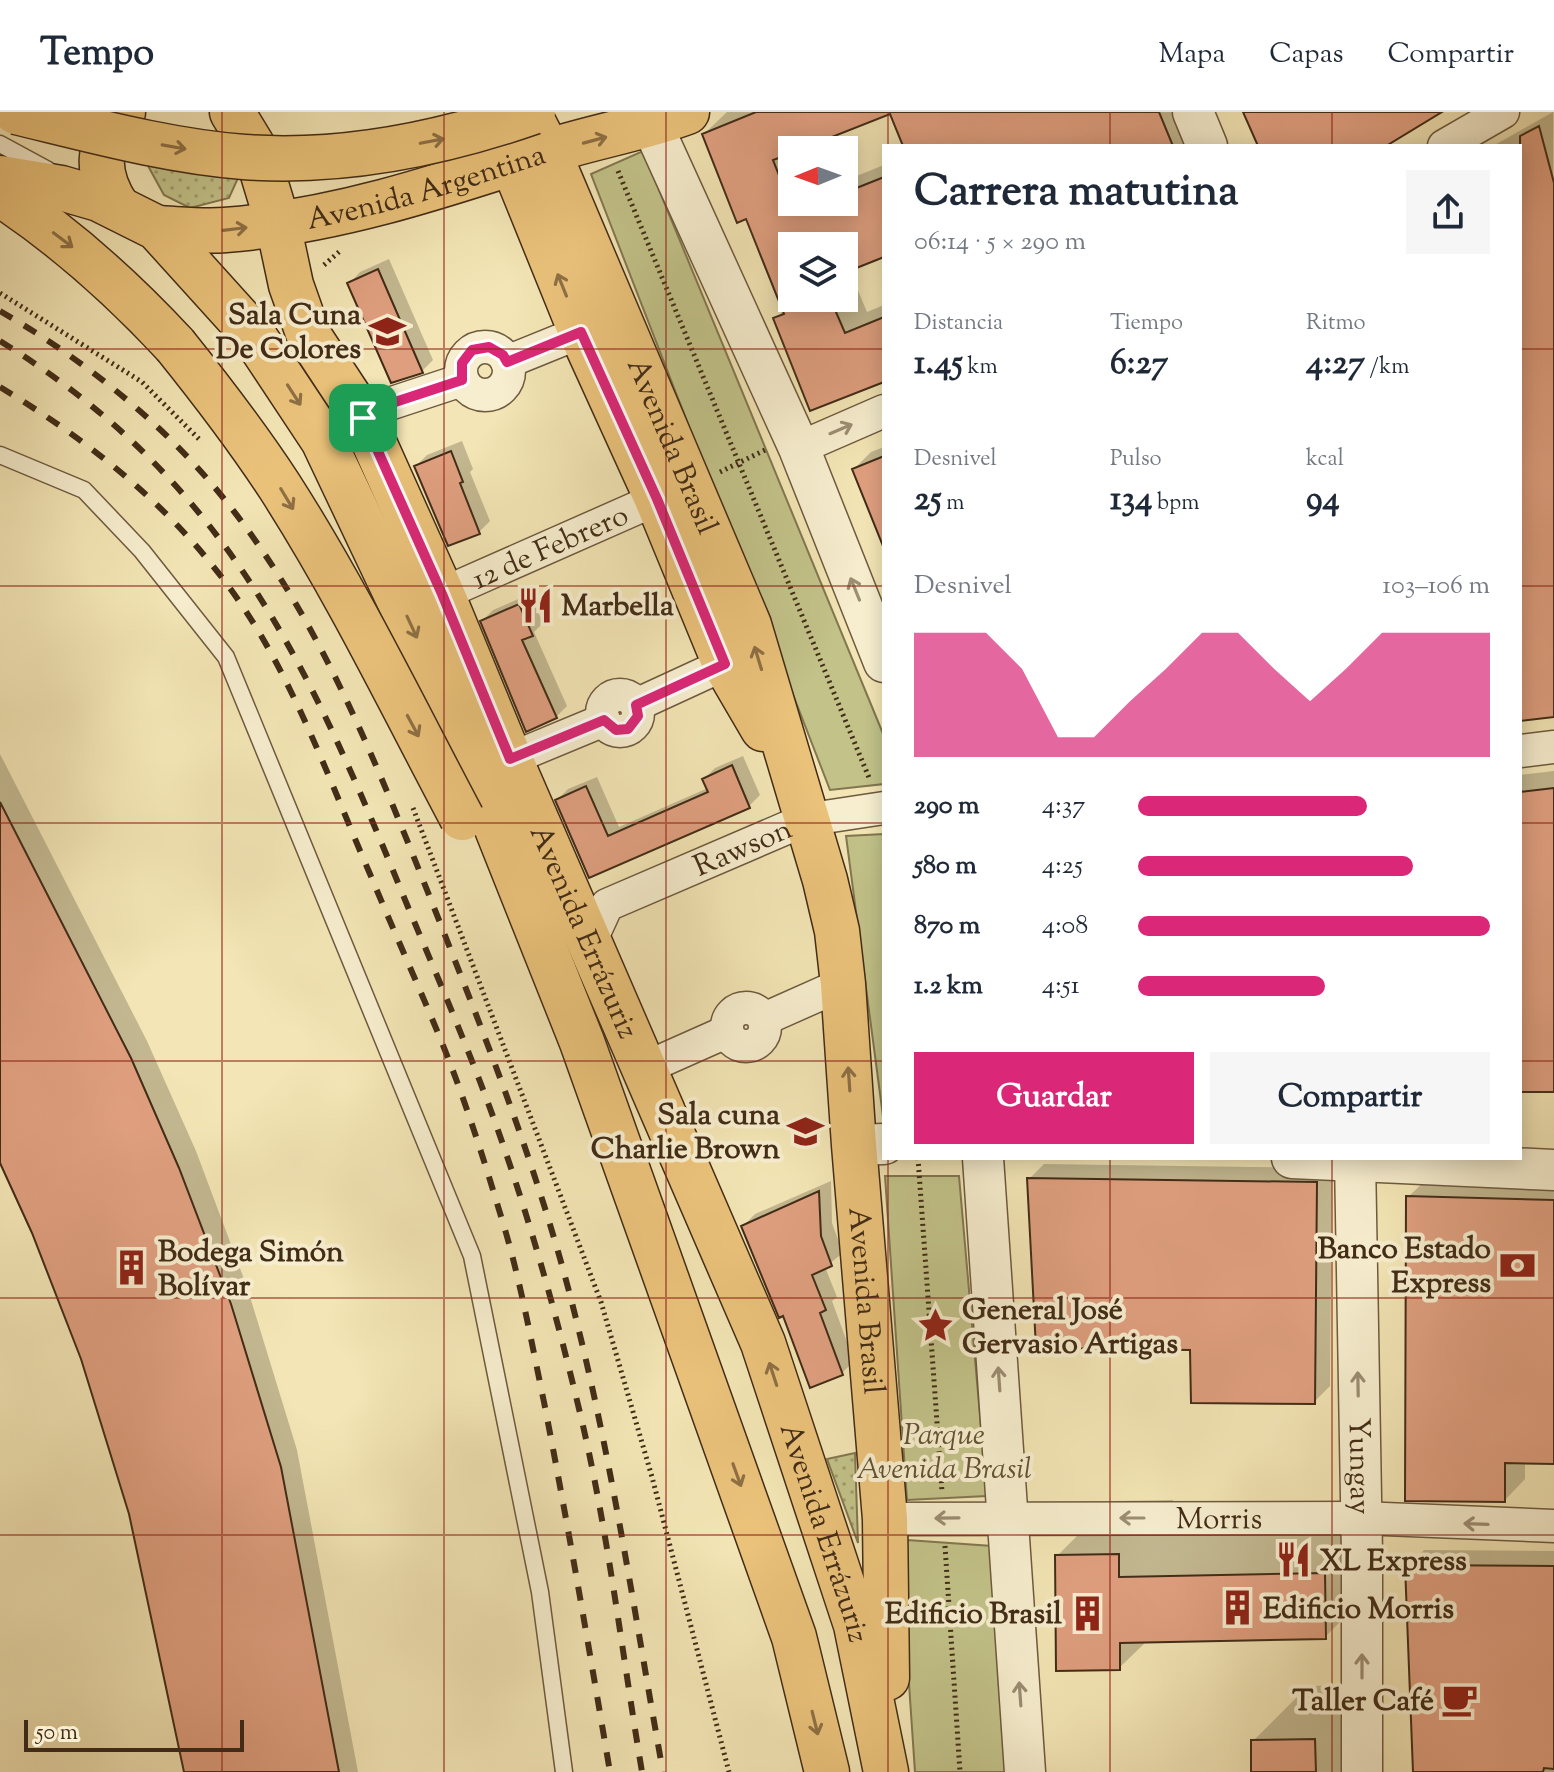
<!DOCTYPE html>
<html lang="es">
<head>
<meta charset="utf-8">
<style>
	:root { --surface:#fff; --page:#f6f6f7; --text:#1f2937; --muted:#747a83; --line:#e0e1e3; --accent:#db2777 }
	body { margin:0; font-family:"Sorts Mill Goudy",serif; background:var(--page); color:var(--text); height:100vh; display:flex; flex-direction:column; font-size:30px; white-space:nowrap }
	* { box-sizing:border-box; margin:0 }
	p { font-size:26px; color:var(--muted) }
	.icon { flex:none; width:44px; height:44px; fill:none; stroke:currentColor; stroke-width:2; stroke-linecap:round; stroke-linejoin:round }
	.map { position:relative; flex:1; overflow:hidden }
	.side { position:absolute; left:882px; top:32px; width:640px; height:1016px; display:flex; flex-direction:column; background:var(--surface); border-radius:0px; box-shadow:0 4px 20px #0003 }
	.side>* { flex:none }
	.needle { width:52px; rotate:269deg }
	.buttons { position:absolute; left:778px; top:24px; display:grid; gap:16px }
	.buttons a { display:grid; place-items:center; width:80px; height:80px; border-radius:0px; background:var(--surface); box-shadow:0 4px 20px #0003; font-size:40px }
	.scale { position:absolute; left:24px; bottom:20px; width:220px; box-sizing:border-box; padding-left:8px; border:4px solid #422c17; border-top:0; font-size:22px; line-height:28px; white-space:nowrap; color:#422c17; -webkit-text-stroke:6px #f7eecf; paint-order:stroke }
	.pin { position:absolute; display:grid; place-items:center; width:68px; height:68px; color:#fff; margin:-34px; border-radius:16px; box-shadow:0 4px 12px #0006 }
	.round { display:grid; place-items:center; flex:none; width:84px; height:84px; border-radius:0px; background:var(--page) }
	.head { display:flex; align-items:center; justify-content:space-between; height:136px; padding:0 32px }
	h1 { font-size:44px; font-weight:800; line-height:60px }
	.stats { display:grid; grid-template-columns:repeat(3,1fr); gap:12px; height:136px; padding:8px 32px }
	.stats div { display:grid; align-content:center }
	.stats b { font-size:34px; font-weight:800 }
	.stats small { font-size:22px; font-weight:400 }
	.stats p { font-size:22px }
	.chart { height:224px; padding:16px 32px }
	.chart p { display:flex; justify-content:space-between }
	.chart svg { width:100%; height:144px; margin-top:8px; fill:var(--accent); opacity:.7 }
	.action { display:flex; gap:16px; margin-top:auto; padding:16px 32px }
	.action a { flex:1; height:92px; border-radius:0px; background:var(--accent); color:#fff; font-size:32px; font-weight:800; line-height:92px; text-align:center }
	.action a+a { background:var(--page); color:var(--text) }
	ul { padding:0 32px; list-style:none; font-size:26px }
	li { display:grid; grid-template-columns:128px 96px 1fr; align-items:center; height:60px }
	li i { height:20px; border-radius:10px; background:var(--accent) }
	header { display:flex; align-items:center; gap:48px; box-sizing:border-box; height:112px; padding:0 40px; background:var(--surface); border-bottom:2px solid var(--line) }
	header strong { font-size:38px }
	nav { display:flex; gap:44px; margin-inline-start:auto; font-size:28px }
	.map>svg:first-child { display:block }
</style>
</head>
<body>
<header>
<strong>Tempo</strong>
<nav><a>Mapa</a><a>Capas</a><a>Compartir</a></nav>
</header>
<div class="map">
<svg width="1554" height="1660" viewBox="0 0 1554 1660">
	<defs>
		<pattern id="grass-dots" width="8" height="8" patternUnits="userSpaceOnUse" patternTransform="scale(2)"><rect width="8" height="8" fill="#c2c289"/><path d="M2 2h.1M6 6h.1" fill="none" stroke="#9f9e6f" stroke-width="1.8" stroke-linecap="round"/></pattern>
	</defs>
	<rect width="100%" height="100%" fill="#f3e5b5"/>
	<filter id="stains"><feTurbulence type="fractalNoise" baseFrequency=".0025" numOctaves="4"/><feColorMatrix values="0 0 0 0 .2 0 0 0 0 .09 0 0 0 0 .02 0 0 0 .5 -.17"/></filter>
	<radialGradient id="worn" r=".72"><stop offset=".6" stop-color="#630" stop-opacity="0"/><stop offset="1" stop-color="#630" stop-opacity=".3"/></radialGradient>
	<!-- grass -->
	<path fill="url(#grass-dots)" stroke="#827750" stroke-width="2" d="M147 52 238 66 229 86 190 96 164 83Z
		M855 1341 858 1431 827 1347Z"/>
	<!-- park -->
	<path fill="#c2c289" stroke="#827750" stroke-width="2" d="M643 39 884 624V672L830 678 591 62Z
		M884 722V1012L846 724Z
		M885 1064H959L987 1384 907 1388Z
		M907 1428 992 1434 1008 1660H915L908 1557Z"/>
	<!-- shadow -->
	<path fill="#0003" fill-rule="evenodd" d="M727 0H888L799 36 800 38H792V90H844V69L884 53V143L849 157 867 200 884 193V267L776 207 784 198 747 105 704 22ZM792 134H844V186H792Z
		M891 0H1190L1204 34H905Z
		M1553 0 1554 602 1520 607V34H1493Z
		M389 147 433 248 422 259 392 269 350 171 360 160Z
		M462 329 473 357 470 360 490 409 479 420 416 354 427 343Z
		M884 335V433L854 357 871 340Z
		M530 482 543 511 534 520 567 594 556 605 482 509 493 498Z
		M0 642 147 929 196 1039 247 1175 297 1338 358 1660H186L131 1402 83 1246 34 1120 0 1046Z
		M743 644 760 683 749 694 590 764 557 688 568 677 597 665 619 715 708 676 704 667 715 656Z
		M1554 659V978L1520 977V663Z
		M1044 1052 1332 1056 1330 1274 1314 1290 1192 1236 1029 1067Z
		M1429 1065 1554 1067V1350H1525V1367L1505 1388 1408 1085Z
		M831 1069 832 1111 843 1141 825 1155 837 1185 832 1189 854 1249 842 1261 784 1202 743 1114 755 1102Z
		M1173 1388V1411L1379 1406 1380 1470 1325 1525 1147 1529 1119 1556 1057 1444 1112 1389Z
		M1424 1438 1554 1439V1660H1415L1408 1454Z
		M1369 1573 1370 1660H1253V1629L1308 1574Z"/>
	<!-- building -->
	<path fill="#df9f7f" stroke="#422c17" stroke-width="2" d="M756 0H1159L1173 34H903L890 2 799 38H792V41L773 48 794 101 822 90H844V81L884 65V145L844 161V134H792V186H830L845 221 884 205V270L810 299 773 206 784 202 746 107 737 111 702 22Z
		M1243 0H1442L1386 34H1258Z
		M1539 14 1554 71V605L1520 609V24Z
		M378 157 423 261 391 271 347 171Z
		M451 339 463 370 460 371 480 422 448 434 414 354Z
		M884 344V434H883L852 357Z
		M519 492 533 524 522 528 557 606 526 620 480 509Z
		M732 653 750 696 589 766 555 688 586 674 608 724 708 680 702 667Z
		M1554 676V980H1520V680Z
		M0 690 131 946 179 1056 231 1192 281 1355 339 1660H184L129 1402 81 1247 32 1121 0 1051Z
		M1027 1066 1317 1070 1315 1292 1191 1291 1190 1238 1036 1236Z
		M819 1079 821 1124 832 1154 812 1163 826 1198 820 1201 843 1263 810 1276 783 1204 779 1206 741 1114Z
		M1406 1084 1554 1088V1352L1505 1351V1390L1405 1389Z
		M1119 1442V1465L1325 1461 1326 1527 1120 1531V1558L1056 1559 1055 1443Z
		M1405 1453 1554 1454V1657L1544 1656 1543 1660H1413Z
		M1315 1627 1316 1660H1251V1628Z"/>
	<g fill="none" stroke-linecap="round" stroke-linejoin="round">
		<defs>
			<path id="service" d="M0 32 48 58
				M0 343 84 378 142 439 226 545 472 1144 540 1480 564 1660"/>
			<g id="minor">
				<path d="M1444 34 1503 0"/>
				<circle cx="485" cy="259" r="24"/>
				<path d="M507 250 581 220"/>
				<path d="M363 306 383 294 462 268"/>
				<path d="M799 336 884 299"/>
				<path id="s1" d="M442 482 657 387"/>
				<circle cx="620" cy="601" r="18"/>
				<path d="M636 593 725 552"/>
				<path d="M1520 639 1554 635"/>
				<path d="M510 647 604 608"/>
				<path id="s2" d="M590 830 607 793 805 708 884 696"/>
				<circle cx="746" cy="915" r="19"/>
				<path d="M764 907 843 872"/>
				<path d="M645 956 726 920"/>
				<path id="s3" d="M885 1407 1360 1406 1554 1414"/>
			</g>
			<g id="tertiary">
				<path d="M1193 0 1207 34"/>
				<path d="M652 13 799 336 884 550"/>
				<path d="M854 1033 884 1032"/>
				<path d="M983 1046 1025 1660"/>
				<path d="M1292 1046 1554 1058"/>
				<path id="s4" d="M1355 1046 1362 1442V1660"/>
			</g>
			<g id="primary">
				<path id="s5" d="M232 0 252 33 262 59 278 112 291 173 309 224 363 306 442 482 510 647 763 1231 856 1513 886 1660"/>
				<path d="M485 0 513 52 581 220 657 387 725 552 763 617"/>
				<path id="s6" d="M528 0 548 39 749 513 825 768 837 819 843 872 854 1033 885 1407 887 1566"/>
				<path d="M0 66 61 76 99 87 157 116 252 221 323 328 443 581 582 930 794 1525 827 1660"/>
				<path d="M0 82C64 124 123 177 175 233"/>
				<path d="M118 96C96 63 95 31 123 0"/>
				<path id="s7" d="M157 116C179 117 203 120 225 118 334 110 442 74 546 40 592 25 641 17 687 0"/>
			</g>
		</defs>
		<!-- service casing -->
		<use href="#service" stroke="#6e5a3e" stroke-width="19"/>
		<!-- minor casing -->
		<use href="#minor" stroke="#6e5a3e" stroke-width="35"/>
		<!-- tertiary casing -->
		<use href="#tertiary" stroke="#6e5a3e" stroke-width="43"/>
		<!-- primary casing -->
		<use href="#primary" stroke="#422c17" stroke-width="47"/>
		<!-- path -->
		<path stroke="#422c17" stroke-width="5" stroke-dasharray="2 4" stroke-linecap="butt" d="M618 59 870 668
			M324 153 340 139
			M0 181 142 270 201 329
			M720 360 765 338
			M413 696 601 1190 652 1365 729 1660
			M918 1046 942 1380
			M945 1434 960 1660"/>
		<!-- service -->
		<use href="#service" stroke="#f7eecf" stroke-width="16"/>
		<!-- minor -->
		<use href="#minor" stroke="#f7eecf" stroke-width="32"/>
		<!-- tertiary -->
		<use href="#tertiary" stroke="#f7eecf" stroke-width="40"/>
		<!-- primary -->
		<use href="#primary" stroke="#eac27a" stroke-width="44"/>
		<!-- rail -->
		<path stroke="#422c17" stroke-width="6" stroke-dasharray="14 14" stroke-linecap="butt" d="M0 199C78 244 153 303 211 371 314 492 373 643 431 788 486 927 542 1066 577 1211 614 1359 636 1511 663 1660
			M0 229C230 371 310 556 408 795 432 852 457 910 479 967 521 1076 553 1188 580 1301 608 1418 622 1541 642 1660
			M0 275C106 339 200 418 263 527 306 601 336 684 370 762 392 815 416 868 438 921 465 986 486 1054 506 1121 522 1177 532 1233 544 1290 568 1413 589 1536 610 1660"/>
		<defs>
			<path id="primary-bridge" d="M16 0C91 18 167 39 244 45 342 52 441 32 533 0
				M175 233C212 279 248 326 280 375 348 481 403 595 462 706"/>
		</defs>
		<!-- primary-bridge casing -->
		<use href="#primary-bridge" stroke="#422c17" stroke-width="47" stroke-linecap="butt"/>
		<!-- primary-bridge -->
		<use href="#primary-bridge" stroke="#eac27a" stroke-width="44"/>
	</g>
	<!-- one-way arrows -->
	<defs><path id="oneway-shaft" d="M-6 0H5M1.5-3L5.5 0L1.5 3" fill="none" stroke-width="1.6" stroke-linecap="round" stroke-linejoin="round" transform="scale(2)"/></defs>
	<g stroke="#8e7044">
		<use href="#oneway-shaft" transform="translate(595 28) rotate(-15)"/>
		<use href="#oneway-shaft" transform="translate(432 29) rotate(-11)"/>
		<use href="#oneway-shaft" transform="translate(174 35) rotate(10)"/>
		<use href="#oneway-shaft" transform="translate(235 117) rotate(-7)"/>
		<use href="#oneway-shaft" transform="translate(63 128) rotate(37)"/>
		<use href="#oneway-shaft" transform="translate(562 173) rotate(-112)"/>
		<use href="#oneway-shaft" transform="translate(294 283) rotate(57)"/>
		<use href="#oneway-shaft" transform="translate(287 387) rotate(59)"/>
		<use href="#oneway-shaft" transform="translate(412 515) rotate(65)"/>
		<use href="#oneway-shaft" transform="translate(758 546) rotate(-107)"/>
		<use href="#oneway-shaft" transform="translate(413 614) rotate(62)"/>
		<use href="#oneway-shaft" transform="translate(849 967) rotate(-94)"/>
		<use href="#oneway-shaft" transform="translate(773 1262) rotate(-108)"/>
		<use href="#oneway-shaft" transform="translate(737 1363) rotate(70)"/>
		<use href="#oneway-shaft" transform="translate(815 1611) rotate(76)"/>
	</g>
	<g stroke="#9c8d73">
		<use href="#oneway-shaft" transform="translate(841 317) rotate(-23)"/>
		<use href="#oneway-shaft" transform="translate(855 477) rotate(-112)"/>
		<use href="#oneway-shaft" transform="translate(999 1267) rotate(-94)"/>
		<use href="#oneway-shaft" transform="translate(1358 1272) rotate(-91)"/>
		<use href="#oneway-shaft" transform="translate(947 1406) rotate(179)"/>
		<use href="#oneway-shaft" transform="translate(1132 1406) rotate(-180)"/>
		<use href="#oneway-shaft" transform="translate(1476 1412) rotate(-178)"/>
		<use href="#oneway-shaft" transform="translate(1362 1554) rotate(-90)"/>
		<use href="#oneway-shaft" transform="translate(1020 1582) rotate(-94)"/>
	</g>
	<g fill="none" stroke-linecap="round" stroke-linejoin="round">
		<defs>
			<path id="route" d="M581 220 657 387 725 552 636 593 638 604 628 617 616 618 604 608 510 647 442 482 363 306 383 294 462 268V251L472 238 489 235 503 243 507 250Z"/>
		</defs>
		<!-- route casing -->
		<use href="#route" stroke="#fff" stroke-width="16"/>
		<!-- route -->
		<use href="#route" stroke="#db2777" stroke-width="10"/>
	</g>
	<!-- grid -->
	<path fill="none" stroke="#8f2418" stroke-width="2" stroke-opacity="0.55" d="M222 0V1660M444 0V1660M666 0V1660M888 0V34M1110 0V34M1332 0V34M0 237H884M1520 237H1554M0 474H884M1520 474H1554M0 711H884M1520 711H1554M0 949H884M1520 949H1554M888 1046V1660M1110 1046V1660M1332 1046V1660M0 1186H1554M0 1423H1554"/>
	<!-- icons -->
	<defs>
		<symbol id="school-bare" viewBox="-9 -9 18 18"><path d="M0-5L7-2L0 1L-7-2ZM-4 1L0 2.5L4 1V4Q0 6-4 4Z" fill="#8f2418" stroke="#f7eecf" stroke-width="2.5" paint-order="stroke"/></symbol>
		<symbol id="restaurant-bare" viewBox="-9 -9 18 18"><path d="M-5-6h1v4h1v-4h1v4h1v-4h1v5L-1.5 .5V6h-2V.5L-5-1ZM5-6V6H3V1.5H1.5Q1.5-4 5-6Z" fill="#8f2418" stroke="#f7eecf" stroke-width="2.5" paint-order="stroke"/></symbol>
		<symbol id="bank-bare" viewBox="-9 -9 18 18"><path d="M-6-4H6V4H-6ZM0-2.3a2.3 2.3 0 1 0 0 4.6a2.3 2.3 0 1 0 0-4.6Z" fill="#8f2418" stroke="#f7eecf" stroke-width="2.5" paint-order="stroke"/></symbol>
		<symbol id="building-bare" viewBox="-9 -9 18 18"><path d="M-4-6H4V6H1V3H-1V6H-4ZM-2.5-4.3h1.7v1.8h-1.7ZM.8-4.3h1.7v1.8H.8ZM-2.5-1h1.7V.8h-1.7ZM.8-1h1.7V.8H.8Z" fill="#8f2418" stroke="#f7eecf" stroke-width="2.5" paint-order="stroke"/></symbol>
		<symbol id="sight-bare" viewBox="-9 -9 18 18"><path d="M0-6L1.8-2.2L6-1.7L2.9 1.2L3.7 5.4L0 3.3L-3.7 5.4L-2.9 1.2L-6-1.7L-1.8-2.2Z" fill="#8f2418" stroke="#f7eecf" stroke-width="2.5" paint-order="stroke"/></symbol>
		<symbol id="cafe-bare" viewBox="-9 -9 18 18"><path d="M-5.5-4.5H6V0H3Q3 3.5 0 3.5H-2.5Q-5.5 3.5-5.5 0ZM3-3.2v2h1.7v-2ZM-6 4.5H4V6H-6Z" fill="#8f2418" stroke="#f7eecf" stroke-width="2.5" paint-order="stroke"/></symbol>
	</defs>
	<g fill-rule="evenodd">
		<use href="#school-bare" x="362" y="194" width="51" height="51"/>
		<use href="#restaurant-bare" x="510" y="468" width="51" height="51"/>
		<use href="#school-bare" x="780" y="994" width="51" height="51"/>
		<use href="#bank-bare" x="1492" y="1128" width="51" height="51"/>
		<use href="#building-bare" x="106" y="1130" width="51" height="51"/>
		<use href="#sight-bare" x="910" y="1188" width="51" height="51"/>
		<use href="#restaurant-bare" x="1268" y="1422" width="51" height="51"/>
		<use href="#building-bare" x="1212" y="1470" width="51" height="51"/>
		<use href="#building-bare" x="1062" y="1476" width="51" height="51"/>
		<use href="#cafe-bare" x="1434" y="1562" width="51" height="51"/>
	</g>
	<g text-anchor="middle" stroke-width="8" stroke-linejoin="round" paint-order="stroke">
		<!-- street labels -->
		<g font-size="30" fill="#422c17" stroke="#f7eecf">
			<text dy="10" stroke="none"><textPath href="#s7" startOffset="274">Avenida Argentina</textPath></text>
			<text dy="10" stroke="none"><textPath href="#s6" startOffset="364">Avenida Brasil</textPath></text>
			<text dy="10" stroke="none"><textPath href="#s1" startOffset="118">12 de Febrero</textPath></text>
			<text dy="10" stroke="none"><textPath href="#s2" startOffset="188">Rawson</textPath></text>
			<text dy="10" stroke="none"><textPath href="#s5" startOffset="896">Avenida Errázuriz</textPath></text>
			<text dy="10" stroke="none"><textPath href="#s6" startOffset="1248">Avenida Brasil</textPath></text>
			<text dy="10" stroke="none"><textPath href="#s4" startOffset="308">Yungay</textPath></text>
			<text dy="10" stroke="none"><textPath href="#s3" startOffset="334">Morris</textPath></text>
			<text dy="10" stroke="none"><textPath href="#s5" startOffset="1544">Avenida Errázuriz</textPath></text>
		</g>
		<!-- poi labels -->
		<g font-size="30" font-weight="bold" fill="#422c17" stroke="#f7eecf" text-anchor="end">
			<text x="361" y="212">Sala Cuna<tspan x="361" dy="34">De Colores</tspan></text>
			<text x="561" y="503" text-anchor="start">Marbella</text>
			<text x="780" y="1012">Sala cuna<tspan x="780" dy="34">Charlie Brown</tspan></text>
			<text x="1491" y="1146">Banco Estado<tspan x="1491" dy="34">Express</tspan></text>
			<text x="158" y="1149" text-anchor="start">Bodega Simón<tspan x="158" dy="34">Bolívar</tspan></text>
			<text x="962" y="1207" text-anchor="start">General José<tspan x="962" dy="34">Gervasio Artigas</tspan></text>
			<text x="1320" y="1458" text-anchor="start">XL Express</text>
			<text x="1263" y="1506" text-anchor="start">Edificio Morris</text>
			<text x="1062" y="1511">Edificio Brasil</text>
			<text x="1434" y="1598">Taller Café</text>
		</g>
		<!-- park labels -->
		<g font-size="30" font-style="italic" fill="#625234" stroke="#f7eecf">
			<text x="944" y="1332">Parque<tspan x="944" dy="34">Avenida Brasil</tspan></text>
		</g>
	</g>
	<rect width="100%" height="100%" filter="url(#stains)"/>
	<rect width="100%" height="100%" fill="url(#worn)"/>
</svg>
<div class="buttons">
<a><svg class="needle" viewBox="-14 -14 28 28"><path d="M0-13l5 13h-10z" fill="#e53935"/><path d="M0 13l5-13h-10z" fill="#747a83"/></svg></a>
<a><svg class="icon" aria-label="layers" viewBox="0 0 24 24"><path d="M12 4l9 5-9 5-9-5zM3 14l9 5 9-5"/></svg></a>
</div>
<div class="scale">50 m</div>
<div class="pin" style="left:363px;top:306px;background:#1e9e55"><svg class="icon" aria-label="arrive" viewBox="0 0 24 24"><path d="M6 21V4h12l-3 4 3 4H6"/></svg></div>
<section class="side">
<div class="head"><div><h1>Carrera matutina</h1><p>06:14 · 5 × 290 m</p></div><a class="round"><svg class="icon" aria-label="share" viewBox="0 0 24 24"><path d="M12 15V3M7 8l5-5 5 5M5 13v7h14v-7"/></svg></a></div>
<div class="stats">
<div><p>Distancia</p><b>1.45<small> km</small></b></div>
<div><p>Tiempo</p><b>6:27</b></div>
<div><p>Ritmo</p><b>4:27<small> /km</small></b></div>
</div>
<div class="stats">
<div><p>Desnivel</p><b>25<small> m</small></b></div>
<div><p>Pulso</p><b>134<small> bpm</small></b></div>
<div><p>kcal</p><b>94</b></div>
</div>
<div class="chart"><p><span>Desnivel</span>103–106 m</p>
<svg viewBox="0 0 160 44" preserveAspectRatio="none"><path d="M0 44V6L10 6L20 6L30 17L40 38L50 38L60 27L70 17L80 6L90 6L100 17L110 27L120 17L130 6L140 6L150 6L160 6V44z"/></svg>
</div>
<ul>
<li><b>290 m</b>4:37<i style="width:65%"></i></li>
<li><b>580 m</b>4:25<i style="width:78%"></i></li>
<li><b>870 m</b>4:08<i style="width:100%"></i></li>
<li><b>1.2 km</b>4:51<i style="width:53%"></i></li>
</ul>
<div class="action"><a>Guardar</a><a>Compartir</a></div>
</section>
</div>
</body>
</html>
